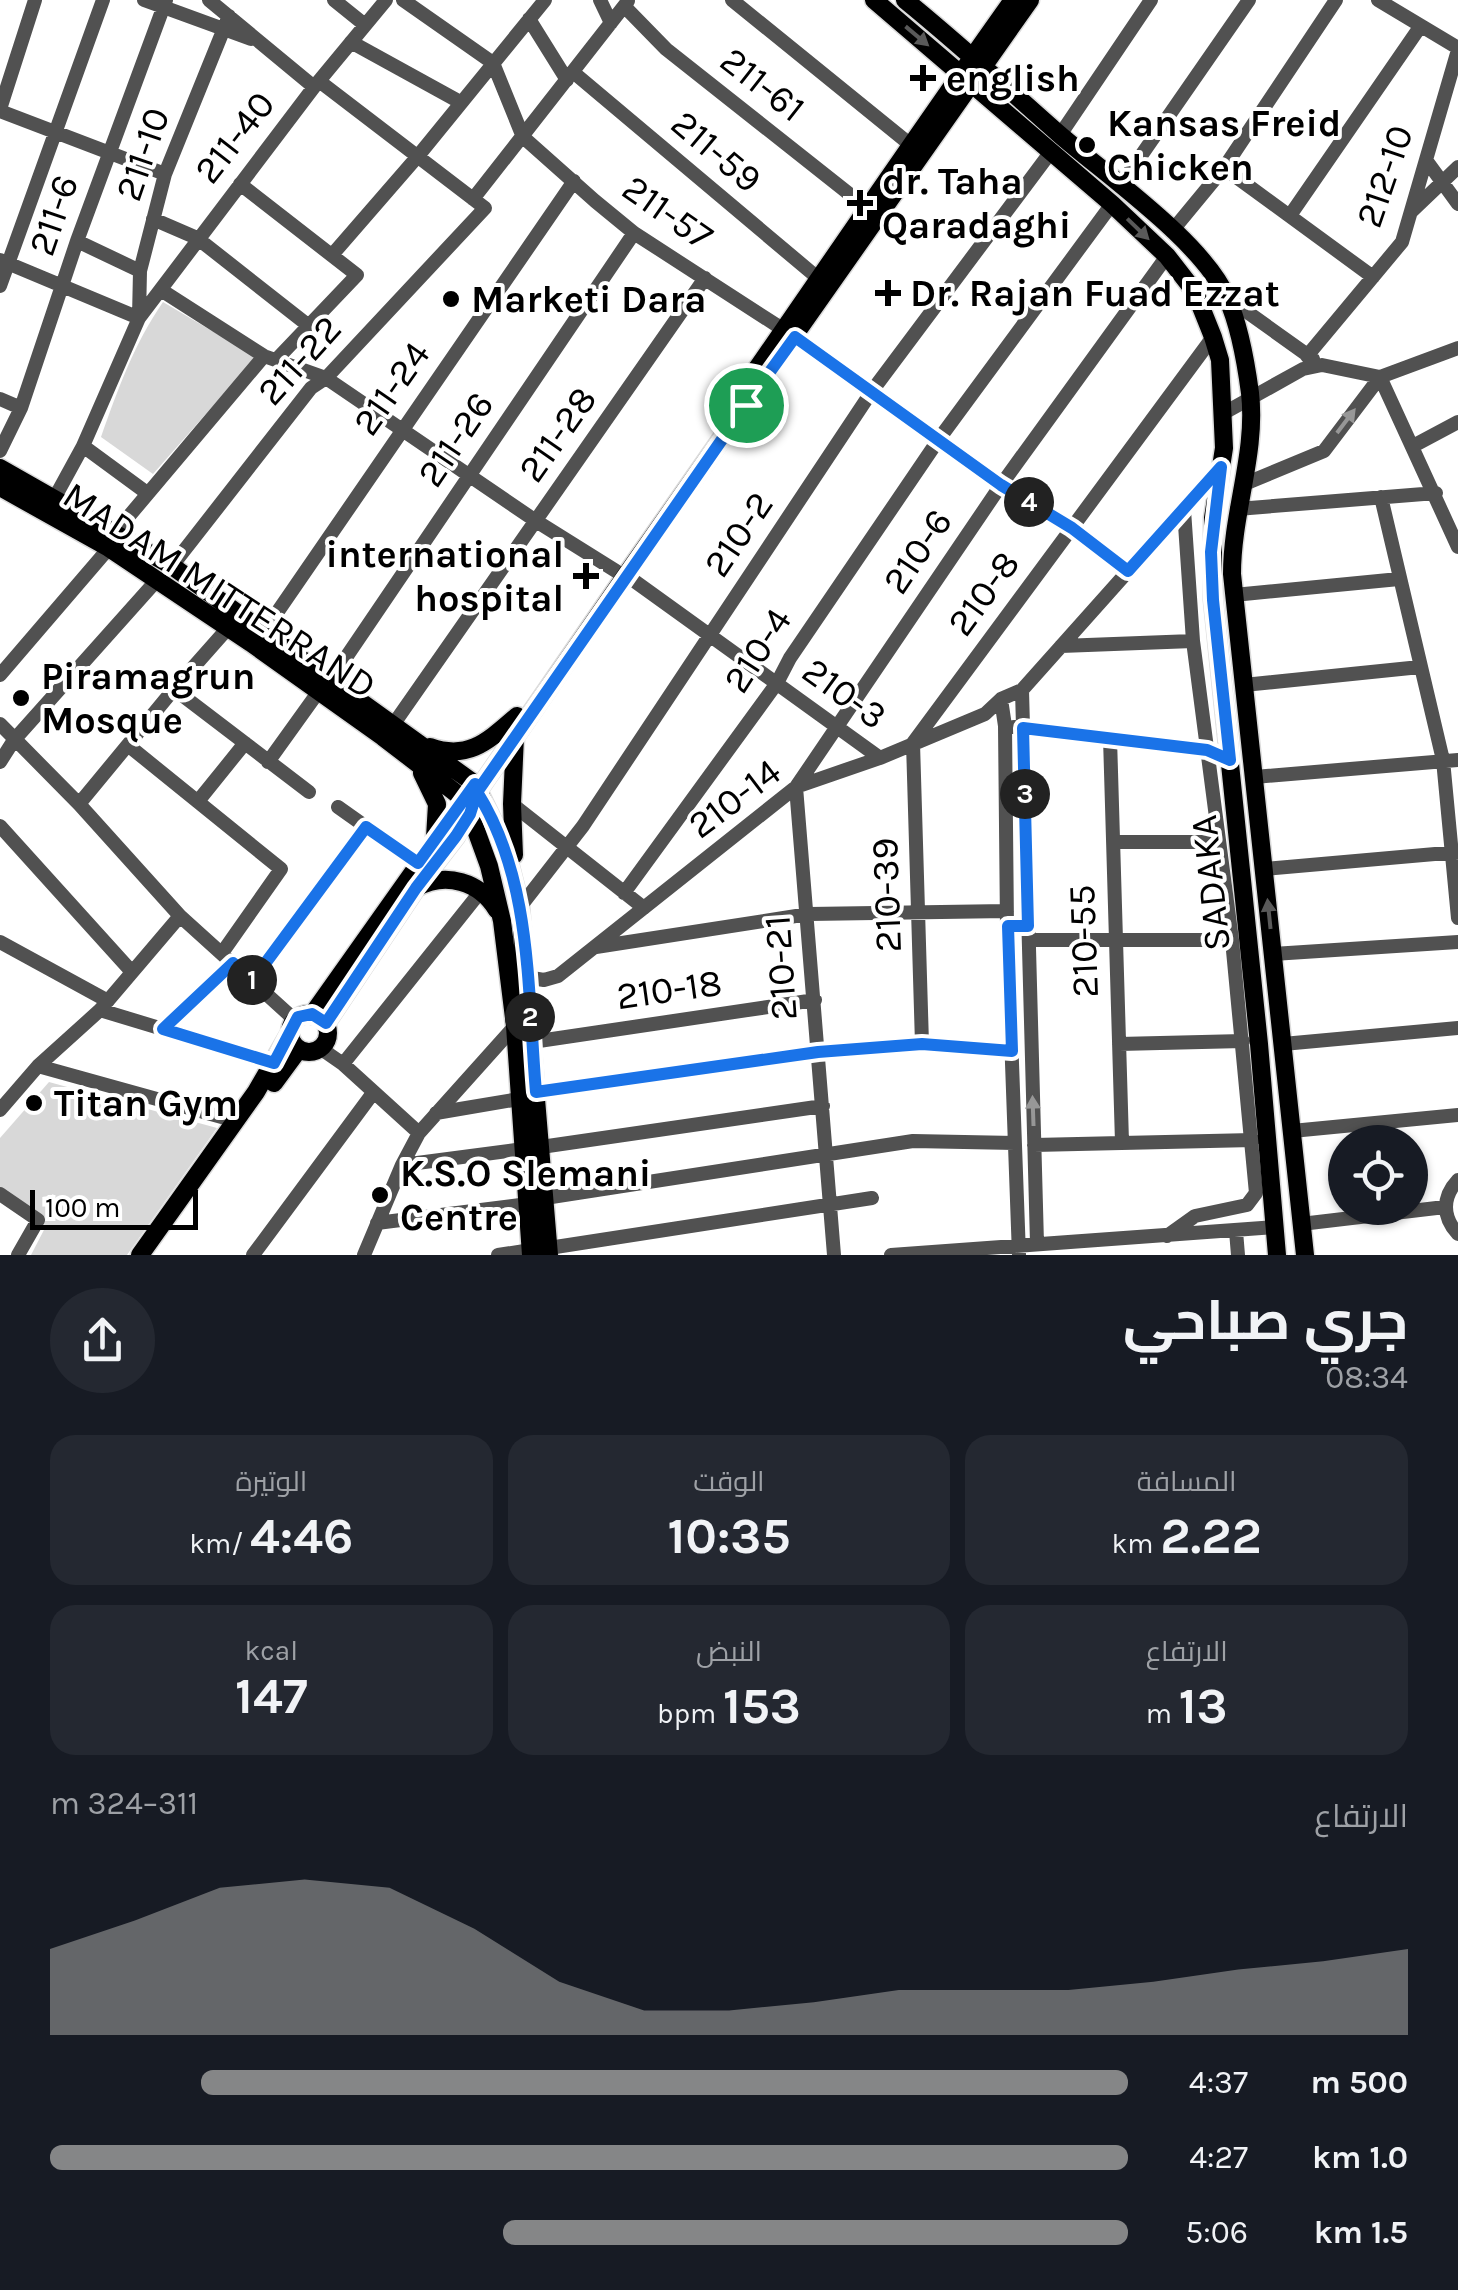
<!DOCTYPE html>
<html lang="ar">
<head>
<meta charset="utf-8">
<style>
	:root { --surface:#171b24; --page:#242831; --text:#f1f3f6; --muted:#9ea1a6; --accent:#858687 }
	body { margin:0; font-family:Karla,Cairo,sans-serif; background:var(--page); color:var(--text); direction:rtl; height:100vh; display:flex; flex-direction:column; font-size:38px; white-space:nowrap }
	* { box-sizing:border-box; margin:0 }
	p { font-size:32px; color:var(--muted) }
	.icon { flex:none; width:55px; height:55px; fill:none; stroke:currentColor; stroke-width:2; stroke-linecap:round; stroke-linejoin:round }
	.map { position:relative; height:1255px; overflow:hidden; direction:ltr }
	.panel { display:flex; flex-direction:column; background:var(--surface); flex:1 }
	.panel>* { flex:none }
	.controls { position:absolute; left:1328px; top:1125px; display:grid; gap:20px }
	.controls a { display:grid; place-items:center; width:100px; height:100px; border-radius:50%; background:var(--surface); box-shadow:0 2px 8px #0004; font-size:50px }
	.scale { position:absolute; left:30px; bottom:25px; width:168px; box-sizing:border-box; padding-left:10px; border:5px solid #000; border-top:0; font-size:28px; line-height:35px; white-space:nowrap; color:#000; -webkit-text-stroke:8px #fff; paint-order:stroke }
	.pin { position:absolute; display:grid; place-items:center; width:85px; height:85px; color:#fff; margin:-42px; border:5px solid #fff; border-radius:50%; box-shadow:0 2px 10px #0007 }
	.km { position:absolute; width:50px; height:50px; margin:-25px; border-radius:50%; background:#222; color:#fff; font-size:28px; line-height:50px; text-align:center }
	.round { display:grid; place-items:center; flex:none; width:105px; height:105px; border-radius:52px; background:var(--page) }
	.headline { display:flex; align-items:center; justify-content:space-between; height:170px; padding:0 50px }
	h1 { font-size:55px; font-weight:700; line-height:75px }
	.metrics { display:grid; grid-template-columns:repeat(3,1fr); gap:15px; height:170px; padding:10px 50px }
	.metrics div { display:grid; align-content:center; border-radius:25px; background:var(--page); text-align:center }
	.metrics b { font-size:50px; font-weight:700 }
	.metrics small { font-size:28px; font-weight:400 }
	.metrics p { font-size:28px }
	.chart { height:280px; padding:20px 50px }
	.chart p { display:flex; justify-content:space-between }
	.chart svg { width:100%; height:180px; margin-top:10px; fill:var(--accent); opacity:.7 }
	ul { padding:0 50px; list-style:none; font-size:32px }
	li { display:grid; grid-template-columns:160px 120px 1fr; align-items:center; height:75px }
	li i { height:25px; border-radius:12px; background:var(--accent) }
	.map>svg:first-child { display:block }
</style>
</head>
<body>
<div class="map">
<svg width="1458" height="1255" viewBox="0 0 1458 1255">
	<rect width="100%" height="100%" fill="#fff"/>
	<!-- green -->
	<path fill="#d8d8d8" d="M163 302 256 357 153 474 101 437C118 389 134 344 163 302Z
		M49 1082 217 1128 127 1255H31L46 1226 0 1190V1138Z"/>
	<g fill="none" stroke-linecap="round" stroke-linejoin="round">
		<defs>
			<path id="major" d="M874 0 1112 204 1167 256 1195 292 1213 337 1220 360 1224 448 1213 518V600L1259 1044 1277 1255
				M905 0C958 43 1008 89 1059 134 1106 175 1204 243 1227 298 1240 326 1246 363 1250 393 1257 453 1232 512 1232 574L1305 1255
				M720 422C818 281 914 139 1013 0
				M0 468 172 566 475 784 505 847 520 907 549 1255
				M0 487 109 548 251 643 383 737 465 800 489 866 502 921 515 1026 531 1255
				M430 747C469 761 489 740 517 716
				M422 773 437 804 435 837
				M514 855 512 804 515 737
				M416 888C446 871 480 882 497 910
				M290 1033a19 19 0 1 1 38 0a19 19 0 1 1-38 0Z
				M312 1015 470 792
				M326 1023 416 888 456 836 477 792 626 575 1030 0
				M274 1083 299 1049
				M140 1255 256 1092 290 1033"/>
		</defs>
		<!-- major casing -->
		<use href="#major" stroke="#dbdbdb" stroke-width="21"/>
		<!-- minor -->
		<path stroke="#515151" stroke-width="14" d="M144 0 251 39
			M209 0 314 87
			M334 0 365 25
			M403 0 493 63 523 137 595 201 634 233 784 330
			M600 0 611 23
			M732 0 912 146
			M1378 0 1458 48
			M624 6 666 49 867 208
			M529 19 567 80
			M351 42 460 102
			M573 72 819 279
			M0 109 35 0
			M0 111 165 174
			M1060 135 1151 0
			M1426 160 1458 204
			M1224 168 1373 277
			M240 184 357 275 276 360
			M1120 186 1249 0
			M473 199 628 1
			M1411 212 1458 167
			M1291 214 1420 27
			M153 219 197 238 309 326
			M1172 231 1224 168 1336 0
			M77 241 140 271
			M332 255 418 156 545 0
			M0 260 139 318
			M0 286 103 0
			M161 290 264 356 326 378 536 521 616 571
			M1229 299 1313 359
			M139 317 140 271 165 174 229 16
			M795 337 1001 485 1072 528 1129 571
			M1307 356 1402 242 1458 50
			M0 399 21 408
			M1224 413 1303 369 1322 365 1380 377 1458 348
			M83 446 147 493
			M1413 446 1458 422
			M0 451 21 408 77 241 166 0
			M1242 485 1324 451 1380 377 1458 547
			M1381 497 1443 760 1458 918
			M54 499 83 446 139 318 314 87 386 0
			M1237 509 1436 493
			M113 535 264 356
			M172 566 311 388 326 378 485 208 319 81
			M626 575 880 758
			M1234 595 1399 579
			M263 633 574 181
			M1061 646 1193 641
			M0 675 109 548
			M330 681 634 233
			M1244 685 1420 667
			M174 689 228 628
			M1022 690 1037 1243
			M1001 699 1005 726 1007 926 1019 1255
			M0 724 79 804 180 916 295 1020
			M393 725 705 278
			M1014 727 1211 752
			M1110 738 1122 1142
			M129 746 281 869 222 953
			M0 762 14 740 157 580
			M268 762 319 691
			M1254 777 1458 760
			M199 800 245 743
			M79 804 174 689 309 792
			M512 804 644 908
			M338 807 417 863
			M0 826 132 972
			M1113 842H1219
			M1264 869 1458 852
			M624 893 777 683 790 658 939 439 1112 204
			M520 907 583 826 872 391 1050 153
			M1029 940H1232
			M0 942 108 1001
			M596 947 809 914 1007 911
			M1273 954 1458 942
			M526 977 544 980 558 976 796 787 880 758 985 714 1001 699 1022 690 1221 467
			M253 980 366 827
			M100 1010 275 1063
			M163 1029 233 963
			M532 1042 815 1000
			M922 1044 913 743 1213 337
			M1119 1044 1243 1041
			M1283 1044 1458 1028
			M320 1048 343 1064 419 1133
			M343 1064 481 891
			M38 1066 236 1121
			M536 1092 819 1053 922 1044 1012 1051
			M0 1110 38 1066 100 1010 180 916
			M436 1113 519 1099
			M1292 1131 1458 1115
			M1034 1145 1253 1140
			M541 1147 823 1106
			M402 1165 523 1149
			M1458 1180C1442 1197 1442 1217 1458 1234
			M0 1194 38 1220 18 1255
			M545 1198 913 1141 1015 1143
			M377 1223 528 1204
			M1301 1224 1445 1207
			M1236 1231 1238 1255
			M1167 1236 1195 1216 1247 1205 1256 1193 1232 940 1193 641 1184 510
			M549 1248 872 1198
			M253 1255 373 1093
			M364 1255 402 1165 419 1133 515 1026
			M498 1255 531 1250
			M834 1255 796 787 1001 485 1167 256
			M891 1255 1274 1227"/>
		<!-- major -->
		<use href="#major" stroke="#000" stroke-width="18"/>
	</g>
	<!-- one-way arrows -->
	<defs><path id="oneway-solid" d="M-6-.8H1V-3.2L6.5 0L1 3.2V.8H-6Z" transform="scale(2.5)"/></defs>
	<g fill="#595959">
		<use href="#oneway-solid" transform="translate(917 36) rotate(40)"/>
		<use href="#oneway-solid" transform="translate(1138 229) rotate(44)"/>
		<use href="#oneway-solid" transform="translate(1269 914) rotate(-96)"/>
	</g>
	<g fill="#979797">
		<use href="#oneway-solid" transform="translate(1346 421) rotate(-53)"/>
		<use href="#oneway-solid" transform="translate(1033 1111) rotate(-92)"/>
	</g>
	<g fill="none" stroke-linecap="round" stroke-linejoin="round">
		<defs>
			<path id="route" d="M746 405 477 792 475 784 418 863 366 827 253 980 233 963 163 1029 274 1063 298 1017 312 1014 326 1023 416 888 456 836 470 814 477 792C533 881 527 991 536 1092L818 1052 922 1044 1012 1051 1008 926H1028L1023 728 1207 750 1230 760 1213 600 1211 552 1221 467 1128 571 1072 528 1001 485 795 337 746 405"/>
		</defs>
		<!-- route casing -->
		<use href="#route" stroke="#fff" stroke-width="20"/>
		<!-- route -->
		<use href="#route" stroke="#1a73e8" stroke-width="12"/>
	</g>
	<!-- markers -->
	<g fill="#000" stroke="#fff" stroke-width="4">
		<path d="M918 63h10v10h10v10h-10v10h-10v-10h-10v-10h10z"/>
		<circle cx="1087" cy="145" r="10"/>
		<path d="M855 188h10v10h10v10h-10v10h-10v-10h-10v-10h10z"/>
		<path d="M883 278h10v10h10v10h-10v10h-10v-10h-10v-10h10z"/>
		<circle cx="451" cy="299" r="10"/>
		<path d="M581 561h10v10h10v10h-10v10h-10v-10h-10v-10h10z"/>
		<circle cx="21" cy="698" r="10"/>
		<circle cx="34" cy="1103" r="10"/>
		<circle cx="380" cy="1195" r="10"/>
	</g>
	<g text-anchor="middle" stroke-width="8" stroke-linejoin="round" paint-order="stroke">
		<!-- poi labels -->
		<g font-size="38" font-weight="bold" fill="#000" stroke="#fff" text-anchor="start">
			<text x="946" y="91">english</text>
			<text x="1107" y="136">Kansas Freid<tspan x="1107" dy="44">Chicken</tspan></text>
			<text x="882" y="194">dr. Taha<tspan x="882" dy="44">Qaradaghi</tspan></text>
			<text x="910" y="306">Dr. Rajan Fuad Ezzat</text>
			<text x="471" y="312">Marketi Dara</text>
			<text x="564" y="567" text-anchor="end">international<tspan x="564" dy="44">hospital</tspan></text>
			<text x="41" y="689">Piramagrun<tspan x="41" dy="44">Mosque</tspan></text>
			<text x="54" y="1116">Titan Gym</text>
			<text x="400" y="1186">K.S.O Slemani<tspan x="400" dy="44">Centre</tspan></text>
		</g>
		<!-- street labels -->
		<g font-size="38" fill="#000" stroke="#fff">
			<text transform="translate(763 84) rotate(38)" y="13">211-61</text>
			<text transform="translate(234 137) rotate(-52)" y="13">211-40</text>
			<text transform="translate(717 151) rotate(40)" y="13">211-59</text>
			<text transform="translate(142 154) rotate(-71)" y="13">211-10</text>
			<text transform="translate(1384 176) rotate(-71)" y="13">212-10</text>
			<text transform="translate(668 212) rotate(35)" y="13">211-57</text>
			<text transform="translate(53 215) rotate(-71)" y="13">211-6</text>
			<text transform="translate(299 360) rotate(-48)" y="13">211-22</text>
			<text transform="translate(391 388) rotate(-55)" y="13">211-24</text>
			<text transform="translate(557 434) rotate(-55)" y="13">211-28</text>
			<text transform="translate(455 439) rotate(-56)" y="13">211-26</text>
			<text transform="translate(738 534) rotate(-56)" y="13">210-2</text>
			<text transform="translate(917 551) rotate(-56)" y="13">210-6</text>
			<text transform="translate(220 590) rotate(33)" y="13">MADAM MITTERRAND</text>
			<text transform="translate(983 593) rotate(-54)" y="13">210-8</text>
			<text transform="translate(757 650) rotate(-57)" y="13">210-4</text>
			<text transform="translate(845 693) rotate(36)" y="13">210-3</text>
			<text transform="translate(734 798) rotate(-37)" y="13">210-14</text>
			<text transform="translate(1210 883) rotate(-96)" y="13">SADAKA</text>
			<text transform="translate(886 895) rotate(-92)" y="13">210-39</text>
			<text transform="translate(1083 941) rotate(-92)" y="13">210-55</text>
			<text transform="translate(780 968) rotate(-94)" y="13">210-21</text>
			<text transform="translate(669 989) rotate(-8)" y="13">210-18</text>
		</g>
	</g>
</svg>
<div class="controls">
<a><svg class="icon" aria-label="locate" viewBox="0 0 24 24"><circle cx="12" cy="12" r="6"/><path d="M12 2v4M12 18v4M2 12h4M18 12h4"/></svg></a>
</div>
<div class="scale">100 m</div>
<div class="pin" style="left:746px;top:405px;background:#1e9e55"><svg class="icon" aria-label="arrive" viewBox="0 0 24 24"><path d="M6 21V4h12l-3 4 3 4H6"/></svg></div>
<b class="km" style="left:252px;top:980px">1</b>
<b class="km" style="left:530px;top:1017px">2</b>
<b class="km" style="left:1025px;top:794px">3</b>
<b class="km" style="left:1029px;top:502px">4</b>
</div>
<section class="panel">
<div class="headline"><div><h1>جري صباحي</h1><p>08:34</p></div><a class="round"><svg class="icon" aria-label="share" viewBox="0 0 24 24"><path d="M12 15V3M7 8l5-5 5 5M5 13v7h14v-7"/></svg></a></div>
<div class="metrics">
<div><p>المسافة</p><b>2.22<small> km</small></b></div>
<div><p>الوقت</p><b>10:35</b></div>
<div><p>الوتيرة</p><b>4:46<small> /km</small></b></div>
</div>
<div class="metrics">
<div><p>الارتفاع</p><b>13<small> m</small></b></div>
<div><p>النبض</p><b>153<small> bpm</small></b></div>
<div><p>kcal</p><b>147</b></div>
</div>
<div class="chart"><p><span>الارتفاع</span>311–324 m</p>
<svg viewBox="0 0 160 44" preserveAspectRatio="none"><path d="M0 44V23L10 16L20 8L30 6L40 8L50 18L60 31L70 38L80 38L90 36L100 33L110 33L120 33L130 31L140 28L150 26L160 23V44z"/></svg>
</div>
<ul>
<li><b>500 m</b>4:37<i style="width:86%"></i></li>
<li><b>1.0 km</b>4:27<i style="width:100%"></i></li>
<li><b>1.5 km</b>5:06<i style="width:58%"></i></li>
</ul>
</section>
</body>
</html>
